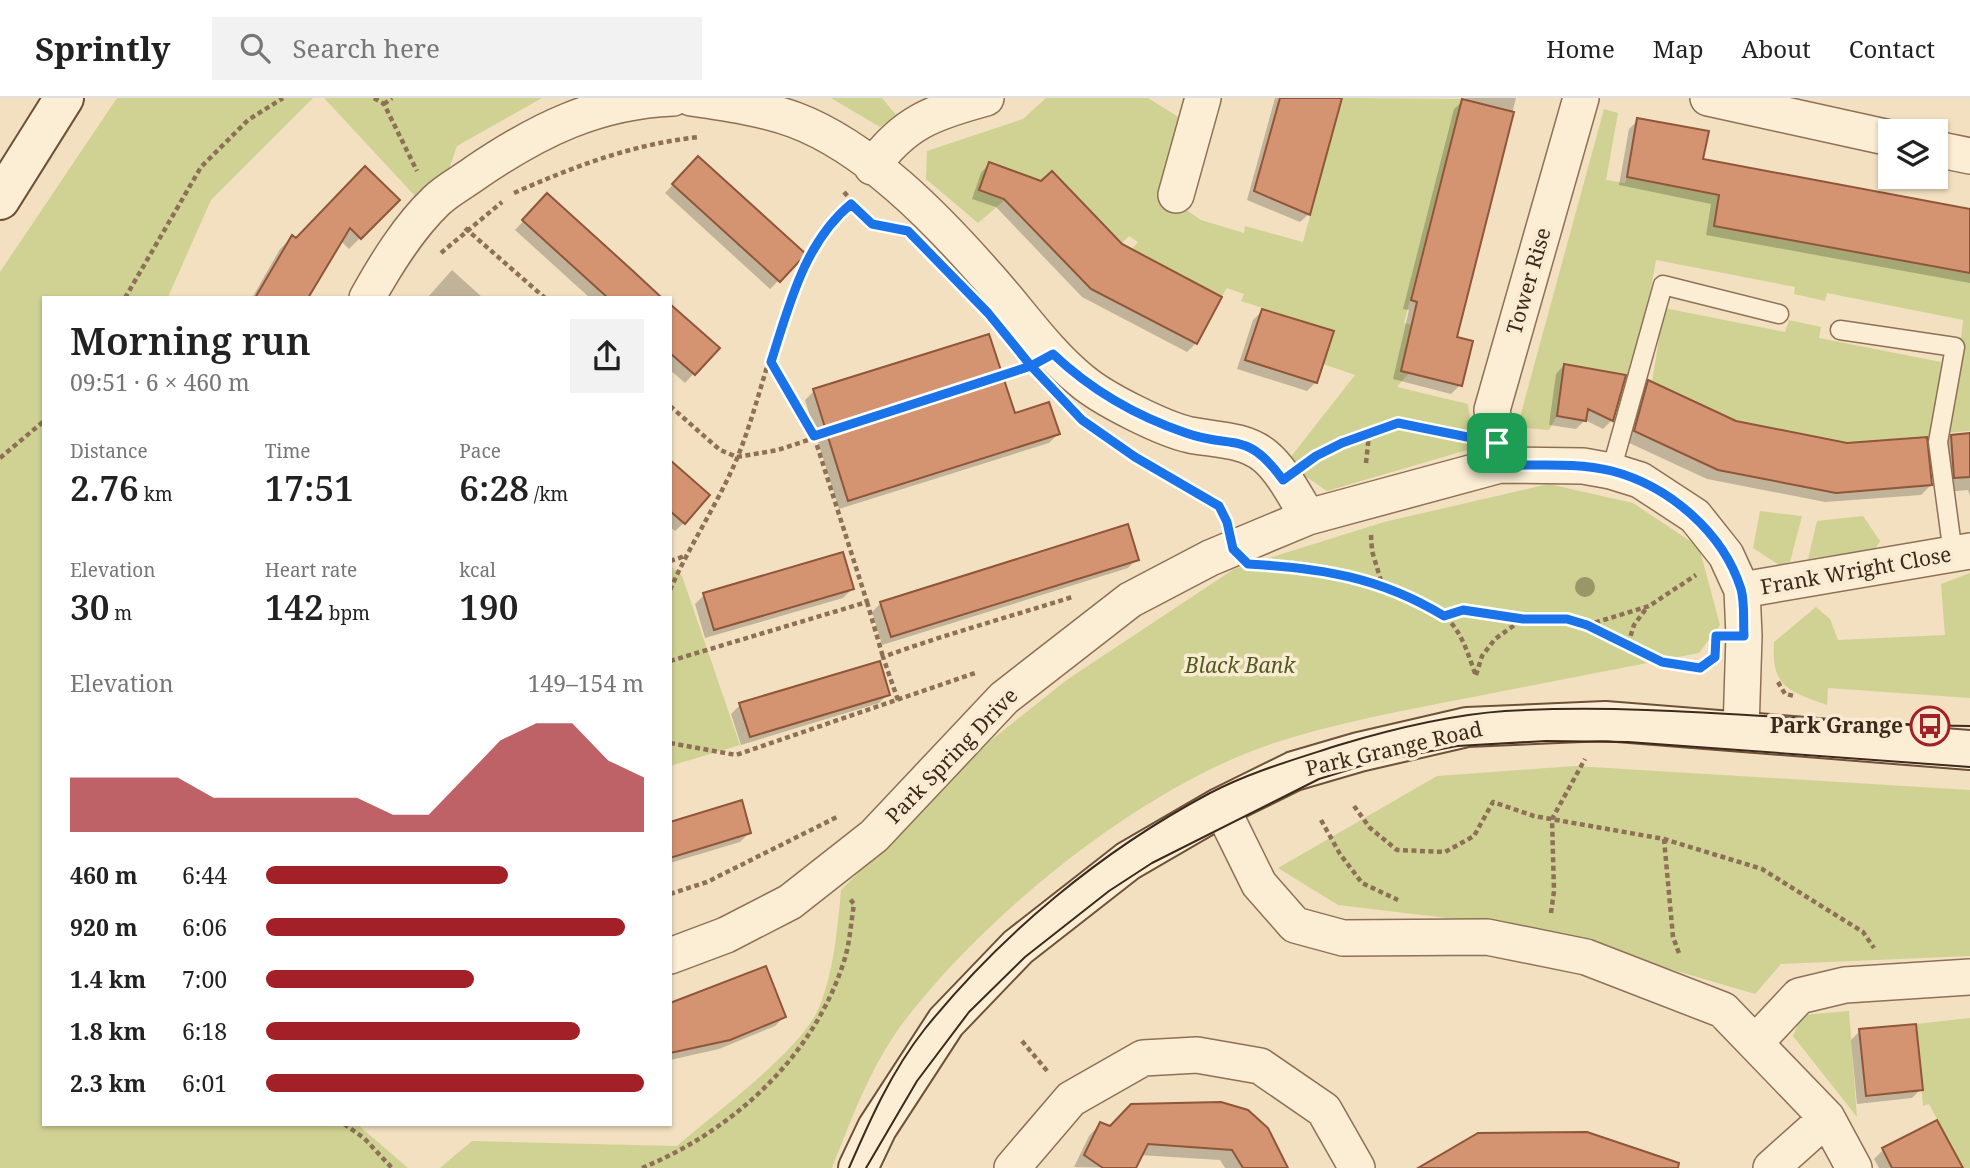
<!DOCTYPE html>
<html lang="en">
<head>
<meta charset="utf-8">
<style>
	:root { --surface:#fff; --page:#f2f2f2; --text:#222; --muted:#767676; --line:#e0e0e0; --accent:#a32029 }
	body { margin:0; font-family:"Noto Serif",serif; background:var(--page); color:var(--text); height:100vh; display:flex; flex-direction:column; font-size:26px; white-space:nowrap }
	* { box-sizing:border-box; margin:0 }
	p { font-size:23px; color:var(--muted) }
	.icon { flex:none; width:38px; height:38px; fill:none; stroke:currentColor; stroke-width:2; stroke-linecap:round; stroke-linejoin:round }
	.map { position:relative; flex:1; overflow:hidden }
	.panel { position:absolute; left:42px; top:198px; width:630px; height:830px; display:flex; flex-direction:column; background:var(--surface); border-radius:0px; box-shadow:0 2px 5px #0004 }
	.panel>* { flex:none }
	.fabs { position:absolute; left:1878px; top:21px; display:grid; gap:14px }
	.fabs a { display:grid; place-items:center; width:70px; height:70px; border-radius:0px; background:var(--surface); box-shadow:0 2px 5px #0004; font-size:35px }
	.pin { position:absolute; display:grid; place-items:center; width:60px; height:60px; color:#fff; margin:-30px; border-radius:14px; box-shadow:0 4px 10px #0006 }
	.round { display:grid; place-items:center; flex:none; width:74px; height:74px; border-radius:0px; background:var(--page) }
	.headline { display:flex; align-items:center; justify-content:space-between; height:119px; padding:0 28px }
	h1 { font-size:38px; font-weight:600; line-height:52px }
	.stats { display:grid; grid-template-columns:repeat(3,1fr); gap:10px; height:119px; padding:7px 28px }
	.stats div { display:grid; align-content:center }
	.stats b { font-size:35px; font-weight:600 }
	.stats small { font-size:19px; font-weight:400 }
	.stats p { font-size:19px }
	.chart { height:196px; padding:14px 28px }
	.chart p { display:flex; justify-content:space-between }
	.chart svg { width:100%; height:126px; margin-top:7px; fill:var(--accent); opacity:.7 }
	ul { padding:0 28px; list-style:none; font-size:23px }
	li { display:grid; grid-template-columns:112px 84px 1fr; align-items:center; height:52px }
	li i { height:18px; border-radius:9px; background:var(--accent) }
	header { display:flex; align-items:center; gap:42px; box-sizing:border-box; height:98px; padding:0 35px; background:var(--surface); border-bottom:2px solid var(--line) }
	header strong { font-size:33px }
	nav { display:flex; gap:38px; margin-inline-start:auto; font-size:24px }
	.search { width:490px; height:63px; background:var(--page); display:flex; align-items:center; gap:18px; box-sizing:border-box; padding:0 24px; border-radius:0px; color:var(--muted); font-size:26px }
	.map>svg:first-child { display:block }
</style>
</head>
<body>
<header>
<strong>Sprintly</strong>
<div class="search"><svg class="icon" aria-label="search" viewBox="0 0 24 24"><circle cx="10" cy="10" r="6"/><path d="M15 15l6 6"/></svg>Search here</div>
<nav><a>Home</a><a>Map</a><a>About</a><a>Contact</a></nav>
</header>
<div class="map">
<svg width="1970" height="1070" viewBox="0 0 1970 1070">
	<rect width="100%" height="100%" fill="#f2e0c0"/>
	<!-- green -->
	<path fill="#cfd293" d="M117 0H313L211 102 168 199 44 200V1026H357L408 1070H0V174Z
		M324 0H542L457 48 448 74 415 98Z
		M831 0H882L896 17 880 29Z
		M1046 0H1148L1180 20 1162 95 1201 122 1244 135 1245 128 1303 144 1342 0 1462 1 1404 225 1412 227 1401 272 1409 275 1397 289 1468 306 1474 350 1327 393 1286 365 1355 277 1323 266 1333 233 1241 203 1244 196 1227 190 1222 198 1132 151 1138 144 1129 138 1121 146 1021 103 1013 95 978 125 926 81 927 53 1023 21Z
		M1604 11 1618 15 1606 82 1625 85 1627 79 1698 93 1720 91 1714 128 1970 175V333L1943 335 1956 292 1963 222 1827 195 1825 203 1794 196 1795 189 1656 162 1635 279 1564 266 1557 318 1549 332 1527 330 1520 319Z
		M1664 210 1785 234 1789 222 1821 229 1819 240 1941 264 1940 292 1929 339 1836 346 1831 342 1734 323 1652 284Z
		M1549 386 1633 405 1699 449 1720 527 1699 555C1623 570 1548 584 1473 599 1406 612 1339 624 1274 645 1144 688 993 810 909 917 873 962 853 1017 832 1070H440L472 1043 677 1048C716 1014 794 958 817 914 833 881 838 828 841 792L990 643 1068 581 1234 471 1384 424Z
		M1760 413 1802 418 1790 464 1779 467 1753 450Z
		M1863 418 1880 443 1875 451 1808 461 1817 423Z
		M670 467 682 478 740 647 670 668Z
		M1970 475V600L1828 590 1827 607C1789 593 1771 590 1774 544L1816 509 1830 521 1838 542 1945 537 1941 486Z
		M1575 668 1970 692V858L1781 866 1755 896 1530 830 1338 807 1278 770 1437 678Z
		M1849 913 1857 1019 1793 938 1802 917Z
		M1970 920V1070H1963L1929 1006 1923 1008 1916 926Z"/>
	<!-- shadow -->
	<path fill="#0003" d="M1275 0H1340L1309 116 1300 124 1247 102Z
		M1466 0H1516L1455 240 1460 287 1451 296 1393 281 1409 212 1403 211 1454 11Z
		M1638 22 1701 63 1970 113V185L1706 137 1711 106 1619 87 1629 31Z
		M989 66 1196 245 1187 254 1082 199 996 109 972 101 981 75Z
		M689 69 779 182 770 191 665 95Z
		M398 102 349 151 340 142 306 200H252L280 151 292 139 296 142Z
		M538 107 660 200H590L515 132Z
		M452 172 483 200H427Z
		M670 208 717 250 685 285 670 272Z
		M1262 213 1316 284 1307 293 1237 271 1253 222Z
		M1564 267 1612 322 1603 331 1585 322 1576 331 1549 327 1556 276Z
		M1649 284 1735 325 1931 387 1921 397 1825 404 1707 381 1625 343 1639 294Z
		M814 293 1014 317 1058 336 1049 345 839 411 805 302Z
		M1970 335V398L1968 392 1947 394 1943 345 1952 336Z
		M670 364 684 425 675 433 670 429Z
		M1137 461 1128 470 882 547 872 514 881 505Z
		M852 491 843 500 705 540 695 506 704 497Z
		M888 596 879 605 741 647 731 616 740 607Z
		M670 726 749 735 740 744 670 765Z
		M689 900 784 919 775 928 719 951 670 962V904Z
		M1860 933 1921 991 1912 1000 1857 1006 1851 942Z
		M1132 1007 1286 1070H1225L1220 1062 1139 1057 1132 1070 1074 1069 1089 1038 1100 1026 1110 1030Z
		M1936 1024 1959 1070H1879L1874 1061 1883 1052Z"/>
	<!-- building -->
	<path fill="#d49472" stroke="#8f5639" stroke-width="2" d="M1280 0H1342L1310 117 1254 93Z
		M1462 1 1514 14 1457 239 1473 243 1462 288 1401 273 1417 204 1411 202Z
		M1637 20 1709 33 1703 61 1970 111V175L1714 128 1719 97 1627 79Z
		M698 58 806 156 780 184 672 86Z
		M989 64 1041 83 1052 73 1122 146 1222 199 1197 246 1091 191 1004 101 979 92Z
		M365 68 400 102 361 141 350 130 308 200H255L292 137 296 140Z
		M547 95 633 173 662 200H608L522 122Z
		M670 206 720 250 695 277 670 255Z
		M1262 211 1334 233 1317 285 1245 262Z
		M989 236 1015 315 1049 304 1060 336 848 403 813 291Z
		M1564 266 1626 277 1613 323 1588 311 1586 323 1557 318Z
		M1648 282 1736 323 1847 345 1927 339 1932 387 1836 395 1718 372 1634 333Z
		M1970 335V379L1954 380 1951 337Z
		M670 362 710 397 685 426 670 413Z
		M1128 426 1139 462 891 539 880 504Z
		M843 454 854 491 714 532 703 495Z
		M880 563 890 597 750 639 739 605Z
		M742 702 751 735 670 760V724Z
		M766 868 786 919 730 942 670 955V905Z
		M1916 926 1923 992 1866 998 1859 931Z
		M1221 1004 1248 1012 1268 1030 1288 1070H1243L1232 1052 1148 1046 1136 1070H1103L1084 1057 1100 1024 1110 1028 1131 1006Z
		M1937 1022 1963 1070H1892L1882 1050Z
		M1587 1034 1679 1065 1678 1070H1418L1478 1035Z"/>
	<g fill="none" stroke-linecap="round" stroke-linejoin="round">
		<defs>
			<path id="lane" d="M1840 232 1955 249 1938 344 1953 456
				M1611 373 1663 187 1779 216"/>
			<path id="street" d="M691 0C726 5 762 10 795 22 867 49 936 120 986 177 1018 212 1045 253 1082 283 1103 301 1163 331 1190 337 1216 342 1244 341 1265 358 1283 373 1296 400 1308 419
				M1708 0 1890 40
				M1936 51 1970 58
				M872 69C904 24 934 14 986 0
				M1176 97 1203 0
				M367 200C386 166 408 130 436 103 447 92 463 84 475 75 538 32 597 3 673 0
				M1500 367 1492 312 1581 0
				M1742 492 1970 453
				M1221 709 1259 786 1295 827 1343 840 1487 839 1586 859 1723 912 1827 1020 1854 1070
				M670 858 726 837 790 804 874 738 1004 600 1130 502 1210 460 1308 419 1500 367 1583 368 1611 373 1640 382 1695 418 1726 457 1742 492 1744 538 1741 632
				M1755 945 1799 898 1845 887 1970 879
				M1012 1070 1071 1001 1143 960 1197 957 1260 968 1324 1012 1357 1070
				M1771 1070 1827 1020"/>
			<path id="secondary" d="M0 102 64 0
				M858 1070 877 1030 946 924 1018 849 1128 763 1221 709 1294 673 1359 654 1467 629 1605 623 1970 652"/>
		</defs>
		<!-- lane casing -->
		<use href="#lane" stroke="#8e7056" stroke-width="21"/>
		<!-- street casing -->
		<use href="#street" stroke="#8e7056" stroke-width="38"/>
		<!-- secondary casing -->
		<use href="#secondary" stroke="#6f5139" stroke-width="42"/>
		<!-- path -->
		<path stroke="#8e7056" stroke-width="4.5" stroke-dasharray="5 3.5" stroke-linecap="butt" d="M374 0 384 6 417 73
			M384 6 392 0
			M844 94 872 126 890 130
			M514 95C575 68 633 46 699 39
			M465 130 545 200
			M441 155 502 104
			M125 200 201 69 248 22 283 0
			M670 308 720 352 737 359 778 352 1019 272
			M1128 354 1219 408 1224 418
			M0 360 44 323
			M1313 360 1342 345 1398 325 1461 338
			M1366 365 1369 337
			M1371 437 1372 453 1382 486
			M670 463 685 458
			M1286 468C1337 471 1402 484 1443 517 1462 532 1468 557 1476 578
			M670 492C690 446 719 404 738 358 770 279 784 162 851 106
			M867 504 883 559
			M1444 518 1463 512 1522 521
			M1587 527 1649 508 1696 477
			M1628 546 1634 527 1648 508
			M670 563 867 504 814 338 770 264
			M1476 577 1482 558 1495 541 1523 521H1567L1587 527 1662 564 1700 570 1707 565
			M1778 584 1785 596 1795 598
			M898 602 883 559C946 536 1009 519 1072 499
			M670 645 736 657 978 574
			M1354 708 1370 730 1397 752 1445 754 1474 738 1493 704 1534 718 1664 741 1762 771 1863 834 1874 850
			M1321 722 1340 756 1362 785 1398 802
			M1664 741 1673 839 1680 858
			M670 796 707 784 837 719
			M1551 815 1554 793 1552 721 1585 661
			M1022 943 1048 974
			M344 1026 364 1040 392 1070
			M642 1070C734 1032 815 958 845 860 850 843 851 824 854 806L850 801"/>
		<!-- lane -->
		<use href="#lane" stroke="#fceed5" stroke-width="18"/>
		<!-- street -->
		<use href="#street" stroke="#fceed5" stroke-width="35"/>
		<!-- secondary -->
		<use href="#secondary" stroke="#fceed5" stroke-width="38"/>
		<!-- tram -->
		<path stroke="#3c291c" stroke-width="2" d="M849 1070C870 1022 891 974 924 932 1001 836 1101 753 1210 695 1250 674 1296 661 1339 647 1392 631 1449 617 1505 613 1661 604 1814 626 1970 628
			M866 1070 917 983 969 914 1025 859 1109 793 1152 765 1319 681 1370 665 1457 648 1546 643 1628 644 1970 669"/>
	</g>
	<!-- trees -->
	<circle fill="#999668" cx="1585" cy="489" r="10"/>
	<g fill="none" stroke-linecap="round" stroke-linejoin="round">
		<defs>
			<path id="route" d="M1497 345 1398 325 1342 345 1316 358 1283 382C1246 331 1234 352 1186 335 1136 318 1091 292 1053 256L1031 268 988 215 908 133 872 126 851 106C804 145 789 208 771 264L814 338 1031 268 1082 322 1135 359 1219 408 1227 424 1233 451 1248 466C1321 470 1380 479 1444 518L1463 512 1523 521H1567L1587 527 1662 564 1700 570 1715 559 1716 538H1744C1743 524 1745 505 1741 491 1723 434 1669 388 1612 373 1576 364 1537 368 1500 367L1497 345"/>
		</defs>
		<!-- route casing -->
		<use href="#route" stroke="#fff" stroke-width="14"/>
		<!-- route -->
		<use href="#route" stroke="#1a73e8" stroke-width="9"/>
	</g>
	<!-- icons -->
	<defs>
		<symbol id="bus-ring" viewBox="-11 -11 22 22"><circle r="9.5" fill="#f9ebd1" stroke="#a32029" stroke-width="1.5"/><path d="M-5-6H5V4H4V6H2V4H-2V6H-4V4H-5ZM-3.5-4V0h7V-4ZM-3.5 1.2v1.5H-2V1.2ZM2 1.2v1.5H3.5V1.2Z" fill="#a32029"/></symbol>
	</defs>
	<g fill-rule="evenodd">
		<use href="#bus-ring" x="1908" y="606" width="44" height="44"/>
	</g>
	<g text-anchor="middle" stroke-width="7" stroke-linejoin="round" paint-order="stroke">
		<!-- street labels -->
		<g font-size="21" fill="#3c291c" stroke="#f9ebd1">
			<text transform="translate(1529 183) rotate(-74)" y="7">Tower Rise</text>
			<text transform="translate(1856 473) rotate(-10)" y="7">Frank Wright Close</text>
			<text transform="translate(1394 651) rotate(-13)" y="7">Park Grange Road</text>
			<text transform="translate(952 658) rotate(-46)" y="7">Park Spring Drive</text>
		</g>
		<!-- park labels -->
		<g font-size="21" font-style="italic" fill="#505a20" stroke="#f9ebd1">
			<text x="1240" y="575">Black Bank</text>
		</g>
		<!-- poi labels -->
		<g font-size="21" font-weight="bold" fill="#3c291c" stroke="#f9ebd1" text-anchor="end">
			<text x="1903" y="635">Park Grange</text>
		</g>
	</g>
</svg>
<div class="fabs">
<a><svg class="icon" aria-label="layers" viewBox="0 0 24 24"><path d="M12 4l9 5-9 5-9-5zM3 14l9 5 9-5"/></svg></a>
</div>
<div class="pin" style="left:1497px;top:345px;background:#1e9e55"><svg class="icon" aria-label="arrive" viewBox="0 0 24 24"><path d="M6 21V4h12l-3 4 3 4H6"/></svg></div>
<section class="panel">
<div class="headline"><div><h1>Morning run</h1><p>09:51 · 6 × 460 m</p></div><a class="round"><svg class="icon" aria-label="share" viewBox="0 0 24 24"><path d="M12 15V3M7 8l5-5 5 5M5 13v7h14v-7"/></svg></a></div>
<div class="stats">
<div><p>Distance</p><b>2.76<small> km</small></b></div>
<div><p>Time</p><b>17:51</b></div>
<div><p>Pace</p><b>6:28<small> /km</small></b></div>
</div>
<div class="stats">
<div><p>Elevation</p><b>30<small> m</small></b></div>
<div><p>Heart rate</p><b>142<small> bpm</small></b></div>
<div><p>kcal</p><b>190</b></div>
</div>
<div class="chart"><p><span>Elevation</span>149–154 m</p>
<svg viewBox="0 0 160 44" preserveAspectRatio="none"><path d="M0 44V25L10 25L20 25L30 25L40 32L50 32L60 32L70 32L80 32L90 38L100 38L110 25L120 12L130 6L140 6L150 19L160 25V44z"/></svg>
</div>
<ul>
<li><b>460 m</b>6:44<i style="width:64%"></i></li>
<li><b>920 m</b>6:06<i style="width:95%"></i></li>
<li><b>1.4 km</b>7:00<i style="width:55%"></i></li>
<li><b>1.8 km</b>6:18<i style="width:83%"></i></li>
<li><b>2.3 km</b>6:01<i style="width:100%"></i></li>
</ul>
</section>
</div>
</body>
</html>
